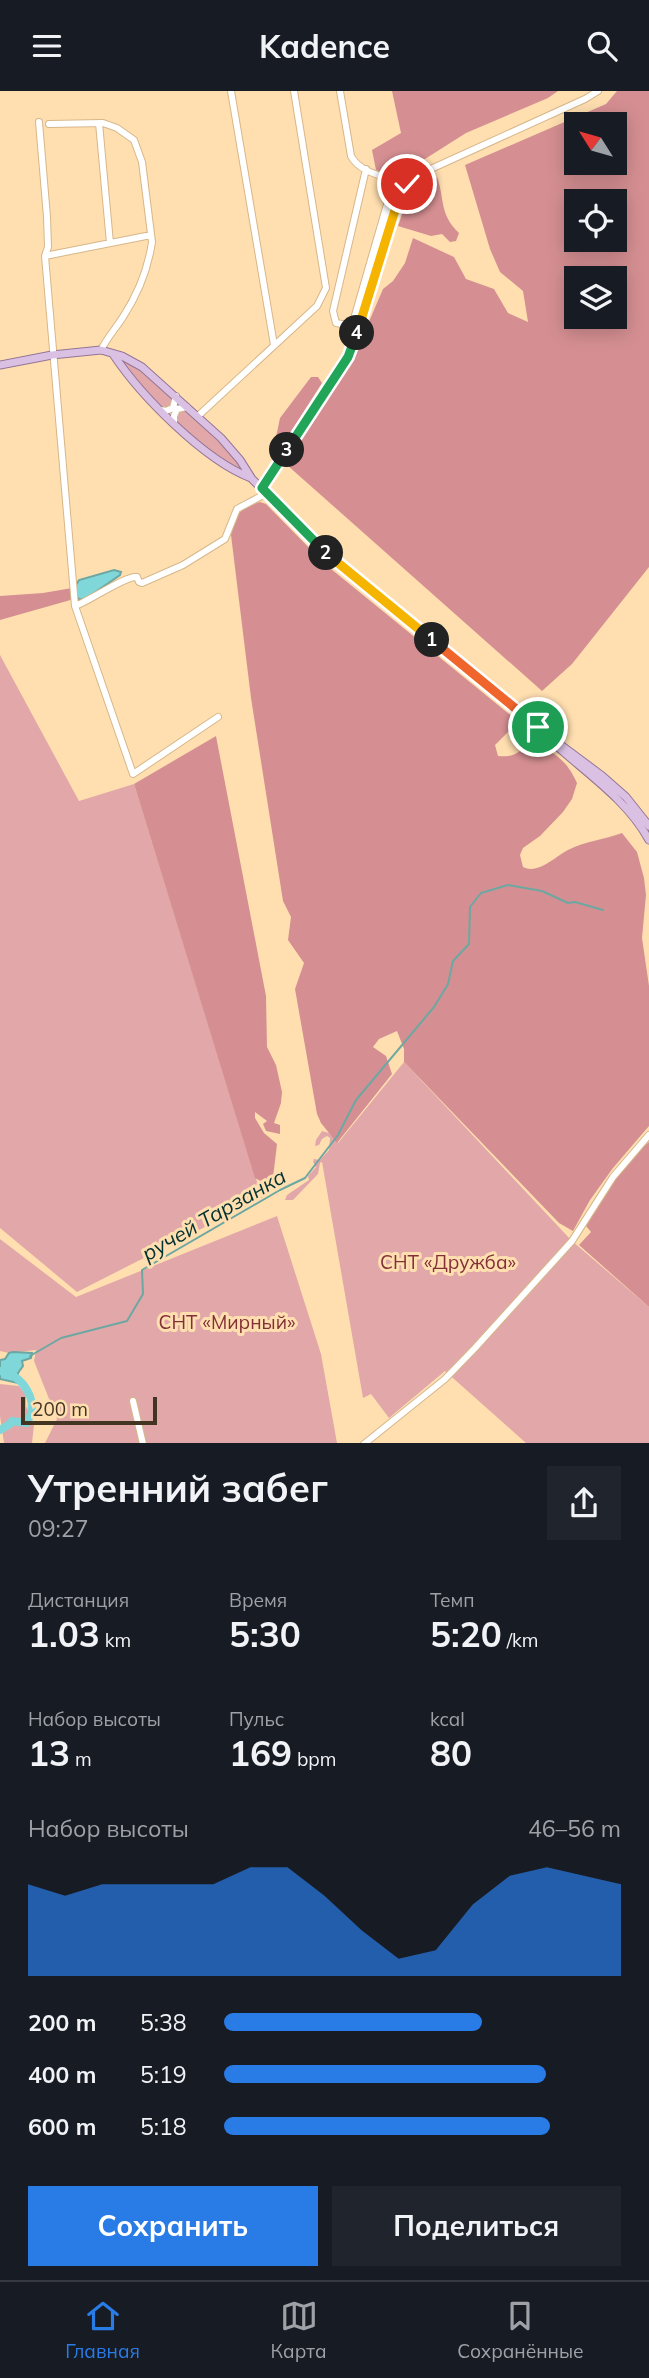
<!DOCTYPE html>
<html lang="ru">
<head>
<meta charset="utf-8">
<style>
	:root { --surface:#171b24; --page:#20242c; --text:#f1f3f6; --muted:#9ea1a6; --line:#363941; --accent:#297be6 }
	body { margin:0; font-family:Mulish,sans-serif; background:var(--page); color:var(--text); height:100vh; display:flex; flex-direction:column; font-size:26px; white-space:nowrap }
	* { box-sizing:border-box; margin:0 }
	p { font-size:23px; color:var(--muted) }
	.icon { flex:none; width:38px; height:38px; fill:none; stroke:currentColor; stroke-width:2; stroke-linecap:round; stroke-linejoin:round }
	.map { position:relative; height:1352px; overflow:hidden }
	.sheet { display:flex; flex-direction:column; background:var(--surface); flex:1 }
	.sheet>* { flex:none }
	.needle { width:46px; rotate:307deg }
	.fabs { position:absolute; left:564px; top:21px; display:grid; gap:14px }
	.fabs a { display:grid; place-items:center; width:63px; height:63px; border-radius:0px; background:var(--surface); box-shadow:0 4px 18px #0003; font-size:35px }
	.scale { position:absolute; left:21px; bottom:18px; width:136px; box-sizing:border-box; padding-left:7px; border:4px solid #423623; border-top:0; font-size:19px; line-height:24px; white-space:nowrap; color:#423623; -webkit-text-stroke:5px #ffdfb0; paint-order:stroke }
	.pin { position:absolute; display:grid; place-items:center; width:60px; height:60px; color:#fff; margin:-30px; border:4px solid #fff; border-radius:50%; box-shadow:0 2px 7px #0007 }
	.km { position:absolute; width:35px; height:35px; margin:-18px; border-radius:50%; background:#222; color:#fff; font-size:19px; line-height:35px; text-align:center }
	.round { display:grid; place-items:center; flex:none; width:74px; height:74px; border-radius:0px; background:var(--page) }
	.overview { display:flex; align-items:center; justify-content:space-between; height:119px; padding:0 28px }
	h1 { font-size:38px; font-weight:700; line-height:52px }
	.metrics { display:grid; grid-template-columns:repeat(3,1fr); gap:10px; height:119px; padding:7px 28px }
	.metrics div { display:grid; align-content:center }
	.metrics b { font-size:35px; font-weight:700 }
	.metrics small { font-size:19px; font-weight:400 }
	.metrics p { font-size:19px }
	.chart { height:196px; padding:14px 28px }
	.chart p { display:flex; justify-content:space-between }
	.chart svg { width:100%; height:126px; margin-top:7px; fill:var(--accent); opacity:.7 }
	.primary-button { display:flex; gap:14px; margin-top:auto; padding:14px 28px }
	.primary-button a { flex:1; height:80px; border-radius:0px; background:var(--accent); color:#fff; font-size:28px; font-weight:700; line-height:80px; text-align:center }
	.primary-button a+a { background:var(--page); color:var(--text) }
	ul { padding:0 28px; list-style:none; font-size:23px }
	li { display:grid; grid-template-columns:112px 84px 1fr; align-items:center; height:52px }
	li i { height:18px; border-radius:9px; background:var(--accent) }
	header { display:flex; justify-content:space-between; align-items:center; height:91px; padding:0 28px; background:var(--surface); font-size:32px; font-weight:700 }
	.tabs { display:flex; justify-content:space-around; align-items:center; height:98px; border-top:2px solid var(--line); background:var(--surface); font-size:19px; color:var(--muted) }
	.tabs a { display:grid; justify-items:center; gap:4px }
	.tabs .active { color:var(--accent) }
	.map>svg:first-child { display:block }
</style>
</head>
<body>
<header><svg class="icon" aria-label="menu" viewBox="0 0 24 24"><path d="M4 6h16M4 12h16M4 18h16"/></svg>Kadence<svg class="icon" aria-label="search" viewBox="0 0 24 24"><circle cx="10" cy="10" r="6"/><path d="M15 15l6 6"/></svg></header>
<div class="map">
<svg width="649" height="1353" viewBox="0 0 649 1353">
	<rect width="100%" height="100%" fill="#ffdfb0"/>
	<!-- green -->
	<path fill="#e2a8a9" d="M116 265C136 275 167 289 174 312L167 319 160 316Z
		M182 317 220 347 250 386 239 382 175 332 177 319Z
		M0 564 79 710 134 693 262 1107 77 1201 0 1137Z
		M404 971 572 1150 649 1216V1352H526L445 1280 389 1327 371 1303 363 1307 322 1071 320 1072 318 1083 293 1109H285L287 1104 309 1089 308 1085 316 1076 313 1071 314 1068 320 1069 329 1059 330 1047 327 1045 322 1048 319 1054 315 1055 316 1049 322 1040 329 1042 338 1052Z
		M277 1125 321 1263 337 1352H45L57 1328 34 1270 36 1259 9 1262 0 1260V1148L76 1206Z
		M0 1293 19 1295 26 1304V1315L34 1334 32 1352H4L0 1325Z"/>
	<!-- forest -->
	<path fill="#d58f92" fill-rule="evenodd" d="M392 0H558L548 7 466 42 425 68 401 75 398 68 387 83 376 79 372 59 401 42Z
		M617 0H649V476L572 573 542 600 287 374 286 370 355 263 383 198 393 190 405 172 413 147 454 166 466 188 494 198 508 222 528 231 523 200 500 181 490 158 465 74 606 13ZM576 33H614V72H576ZM576 110H614V149H576ZM576 187H614V226H576Z
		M437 86C445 108 439 123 459 142L456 150 450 151 442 143 431 145 398 135 410 101Z
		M311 286H318L322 292 284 352 275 351 280 327Z
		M260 411 266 413 325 473 514 627V635L495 654 498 665C514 666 519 663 529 650 554 662 565 666 577 692L572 708 563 721 540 745 523 757 520 764 523 776C538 784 556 765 568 759 585 750 604 749 622 742L637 761 644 787 646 804 642 847 649 895V1035L613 1077 590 1109 573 1140 559 1132 404 971V958L397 940 379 948 373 956 386 965 392 983 337 1052 321 1032 317 1023 295 898 304 872 288 849 291 826 283 810 251 607 231 444C238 421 237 419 260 411Z
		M72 497 74 508 0 529V505L43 502Z
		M216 645 266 905 267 956 276 974 282 1001 281 1012 274 1032 280 1034V1043L266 1040 263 1033 267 1030 255 1021V1027L264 1042 277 1053 273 1087 264 1092 255 1087 134 693Z
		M649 1051V1216L579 1154 591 1141 586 1135C604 1106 622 1073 649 1051Z"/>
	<!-- water -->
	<path fill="#7fd7d9" stroke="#6da7a2" stroke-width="2" d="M114 479 121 481 120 484 84 509 79 508 75 504 76 494 79 489Z
		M13 1261 32 1262 31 1267 22 1270 23 1275 18 1282V1292L0 1288V1269L5 1268 9 1262Z"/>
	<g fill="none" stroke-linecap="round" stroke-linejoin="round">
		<!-- stream -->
		<path stroke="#6da7a2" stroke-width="2" d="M30 1265 61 1247 127 1230 143 1203 142 1179 280 1099 305 1087 338 1044 356 1009 434 916 448 893 453 870 469 853 470 816 481 802 508 794 542 800 568 812 575 811 603 819"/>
		<!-- river -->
		<path stroke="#7fd7d9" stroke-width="8" d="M0 1280C24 1285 40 1310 27 1332L12 1330 10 1333 0 1339"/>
		<defs>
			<path id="minor" d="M231 0 274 254
				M340 0 351 65C361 84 389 85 406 94
				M39 31 47 126 48 156 45 165 75 515 133 683 218 626
				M99 32 110 152
				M49 33 103 32 117 37 134 49 142 71 152 151C148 178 138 203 123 226 116 237 107 247 101 259
				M366 78 333 220 336 232 347 234 353 231 394 89
				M45 165 151 144
				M161 319 166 320 173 317 176 305
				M198 325 317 215 326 197 294 0
				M174 333V325L177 318 187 316
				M262 397 350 261 404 96 422 82 585 8 598 0
				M75 515C90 510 126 484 137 486L139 491 142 492 183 474 225 448 237 418 267 402
				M133 1310 143 1353
				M364 1353 445 1288 475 1257 572 1150 613 1086 649 1044"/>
			<path id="major" d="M113 263C141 305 204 369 251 387
				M0 274 52 264 101 259 122 265 142 276 221 347 240 369 252 388 324 459 530 631 601 684 626 706 649 735
				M549 648C583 680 626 707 649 749"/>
		</defs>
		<!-- minor casing -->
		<use href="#minor" stroke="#d6b78a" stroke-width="8"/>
		<!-- major casing -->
		<use href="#major" stroke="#957595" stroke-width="9"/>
		<!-- minor -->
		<use href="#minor" stroke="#fff" stroke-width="6"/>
		<!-- major -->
		<use href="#major" stroke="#dac1e4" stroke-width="7"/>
	</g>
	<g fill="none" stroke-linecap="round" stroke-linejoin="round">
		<defs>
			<path id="split-1" d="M432 549 538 636"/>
			<path id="split-2" d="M326 462 432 549"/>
			<path id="split-3" d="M287 359 262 397 326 462"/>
			<path id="split-4" d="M287 359 348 266 357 242"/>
			<path id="split-5" d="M357 242 400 103 407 93"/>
		</defs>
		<!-- split-1 casing -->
		<use href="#split-1" stroke="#fff" stroke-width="14"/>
		<!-- split-2 casing -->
		<use href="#split-2" stroke="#fff" stroke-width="14"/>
		<!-- split-3 casing -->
		<use href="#split-3" stroke="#fff" stroke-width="14"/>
		<!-- split-4 casing -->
		<use href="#split-4" stroke="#fff" stroke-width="14"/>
		<!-- split-5 casing -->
		<use href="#split-5" stroke="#fff" stroke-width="14"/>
		<!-- split-1 -->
		<use href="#split-1" stroke="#f0652b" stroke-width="9"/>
		<!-- split-2 -->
		<use href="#split-2" stroke="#f5b400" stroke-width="9"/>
		<!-- split-3 -->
		<use href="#split-3" stroke="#22a559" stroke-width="9"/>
		<!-- split-4 -->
		<use href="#split-4" stroke="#22a559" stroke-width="9"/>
		<!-- split-5 -->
		<use href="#split-5" stroke="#f5b400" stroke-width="9"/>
	</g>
	<g text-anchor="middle" stroke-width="6" stroke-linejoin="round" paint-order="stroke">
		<!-- park labels -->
		<g font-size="19" fill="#832f38" stroke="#ffdfb0">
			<text x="448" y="1178">СНТ «Дружба»</text>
			<text x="227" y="1238">СНТ «Мирный»</text>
		</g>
		<!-- water labels -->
		<g font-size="21" font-style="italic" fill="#033132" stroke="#ffdfb0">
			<text transform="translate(214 1124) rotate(-30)" y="7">ручей Тарзанка</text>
		</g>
	</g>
</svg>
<div class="fabs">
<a><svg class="needle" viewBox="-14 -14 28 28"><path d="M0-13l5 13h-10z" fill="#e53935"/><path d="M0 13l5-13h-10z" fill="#9ea1a6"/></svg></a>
<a><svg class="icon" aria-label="locate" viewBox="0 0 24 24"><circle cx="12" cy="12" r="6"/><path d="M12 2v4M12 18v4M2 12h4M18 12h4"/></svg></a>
<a><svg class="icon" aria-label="layers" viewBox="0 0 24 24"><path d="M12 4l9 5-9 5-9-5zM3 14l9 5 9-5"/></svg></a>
</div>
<div class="scale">200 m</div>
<div class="pin" style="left:538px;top:636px;background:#1e9e55"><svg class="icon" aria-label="arrive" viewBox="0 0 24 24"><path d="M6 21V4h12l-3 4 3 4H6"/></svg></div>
<div class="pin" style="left:407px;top:93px;background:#d93025"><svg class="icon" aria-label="check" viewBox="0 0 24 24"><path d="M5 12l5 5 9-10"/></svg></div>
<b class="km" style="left:432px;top:549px">1</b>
<b class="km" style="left:326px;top:462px">2</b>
<b class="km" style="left:287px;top:359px">3</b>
<b class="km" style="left:357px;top:242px">4</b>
</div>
<section class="sheet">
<div class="overview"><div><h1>Утренний забег</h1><p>09:27</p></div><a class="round"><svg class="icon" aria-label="share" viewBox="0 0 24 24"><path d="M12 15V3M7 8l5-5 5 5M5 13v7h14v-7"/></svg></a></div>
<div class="metrics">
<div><p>Дистанция</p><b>1.03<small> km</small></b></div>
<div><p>Время</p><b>5:30</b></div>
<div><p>Темп</p><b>5:20<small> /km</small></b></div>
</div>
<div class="metrics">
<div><p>Набор высоты</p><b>13<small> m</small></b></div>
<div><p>Пульс</p><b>169<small> bpm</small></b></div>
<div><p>kcal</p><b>80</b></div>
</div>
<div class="chart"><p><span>Набор высоты</span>46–56 m</p>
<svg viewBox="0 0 160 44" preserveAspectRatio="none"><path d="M0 44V12L10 16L20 12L30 12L40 12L50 12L60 6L70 6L80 16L90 28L100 38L110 35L120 19L130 9L140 6L150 9L160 12V44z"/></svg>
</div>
<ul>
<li><b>200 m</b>5:38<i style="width:65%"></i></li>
<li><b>400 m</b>5:19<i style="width:81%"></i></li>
<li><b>600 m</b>5:18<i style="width:82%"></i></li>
</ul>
<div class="primary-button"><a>Сохранить</a><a>Поделиться</a></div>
</section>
<nav class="tabs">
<a class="active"><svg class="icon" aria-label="home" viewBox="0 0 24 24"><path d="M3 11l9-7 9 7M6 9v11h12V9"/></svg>Главная</a>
<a><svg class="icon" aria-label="map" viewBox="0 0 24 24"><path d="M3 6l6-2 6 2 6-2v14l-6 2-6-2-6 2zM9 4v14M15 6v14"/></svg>Карта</a>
<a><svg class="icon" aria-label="saved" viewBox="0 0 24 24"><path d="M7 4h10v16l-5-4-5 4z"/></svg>Сохранённые</a>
</nav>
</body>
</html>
